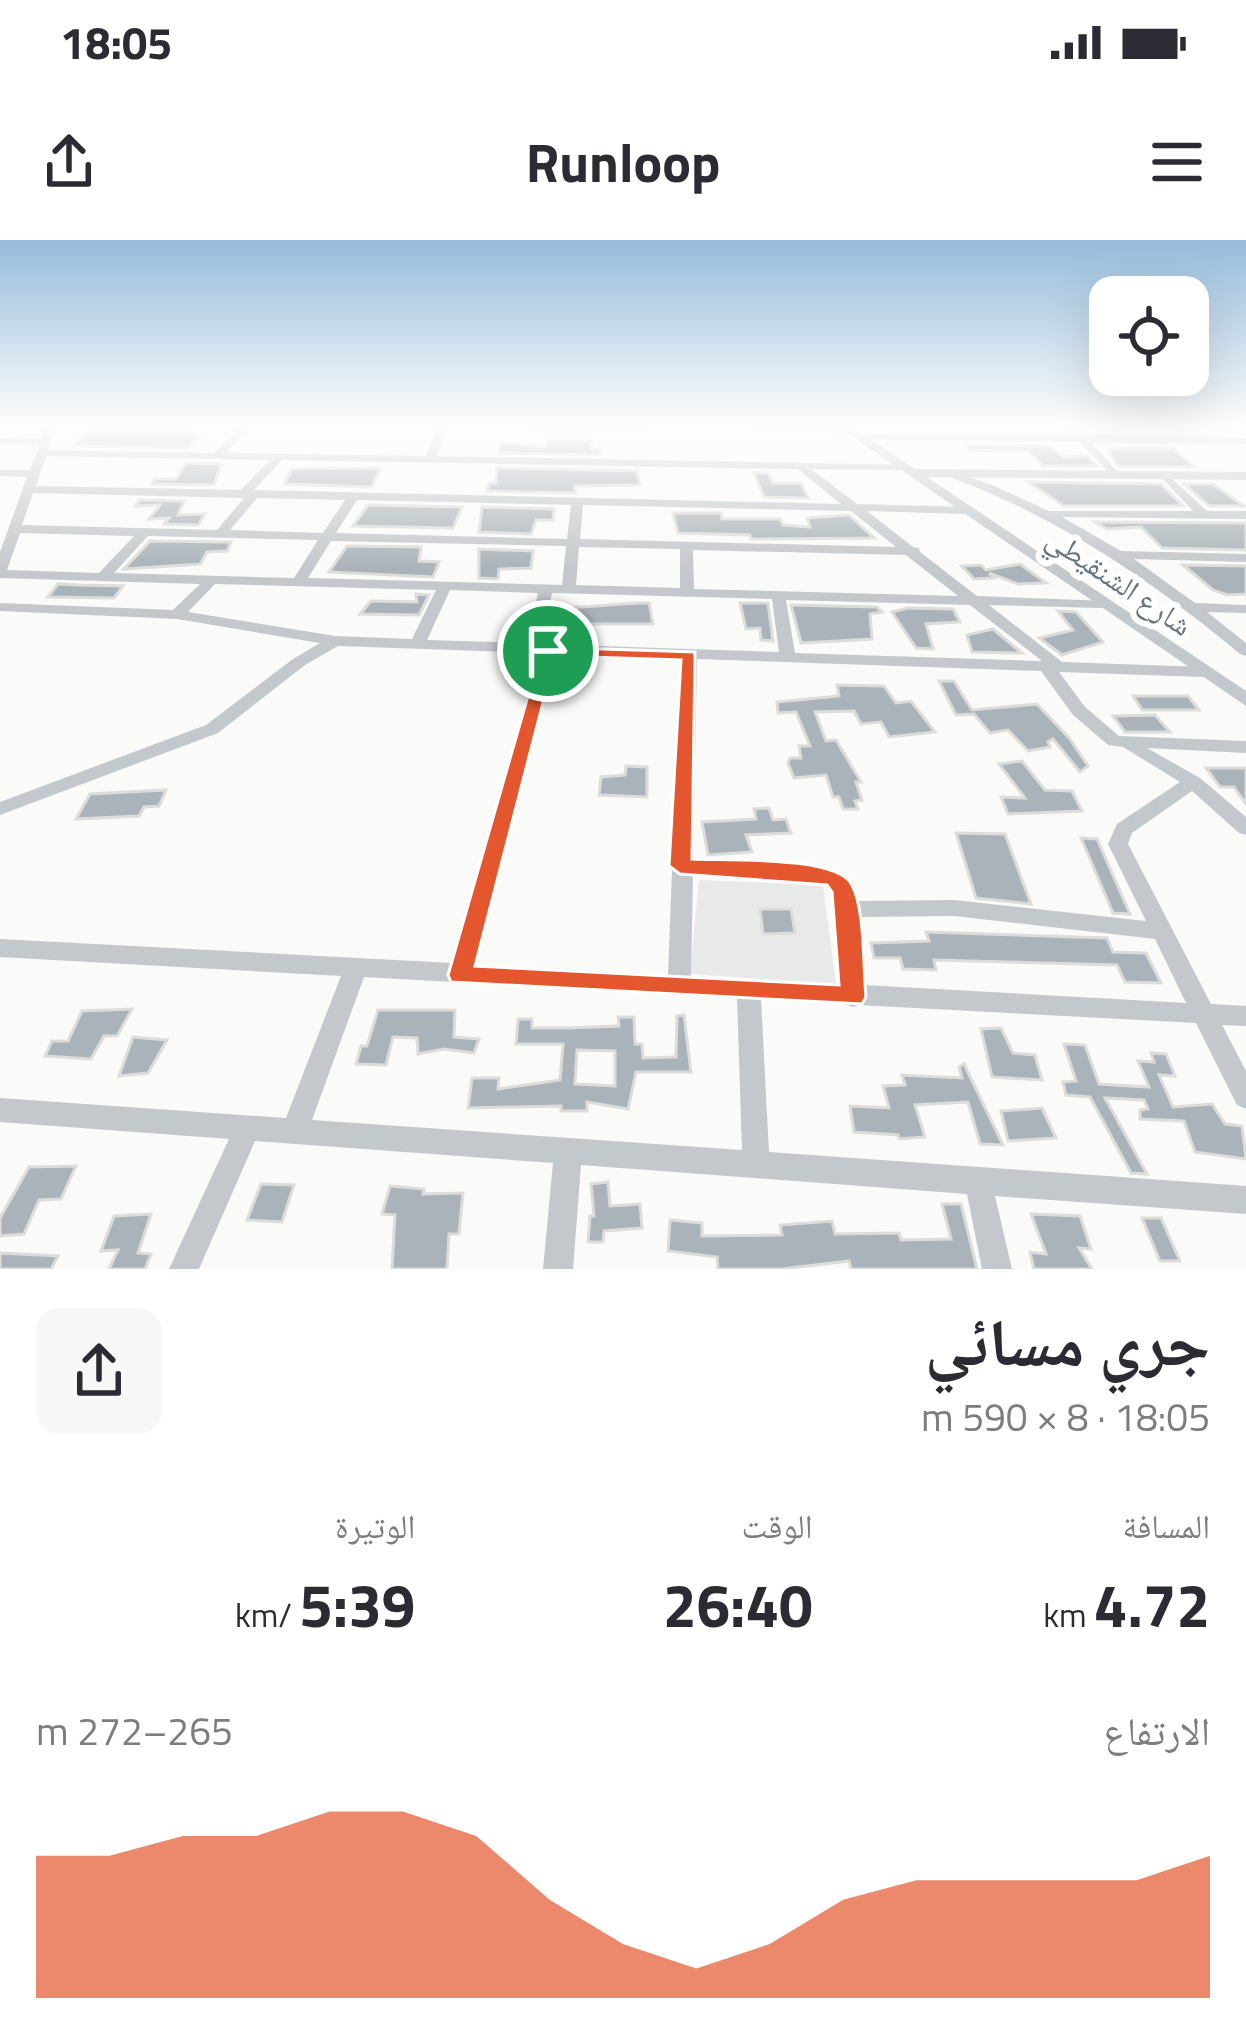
<!DOCTYPE html>
<html lang="ar">
<head>
<meta charset="utf-8">
<style>
	:root { --surface:#fff; --page:#f7f7f7; --text:#2b2b33; --muted:#7c7c81; --accent:#e4572e }
	body { margin:0; font-family:"Titillium Web","Noto Naskh Arabic",sans-serif; background:var(--page); color:var(--text); direction:rtl; height:100vh; display:flex; flex-direction:column; font-size:45px; white-space:nowrap }
	* { box-sizing:border-box; margin:0 }
	p { font-size:39px; color:var(--muted) }
	.icon { flex:none; width:66px; height:66px; fill:none; stroke:currentColor; stroke-width:2; stroke-linecap:round; stroke-linejoin:round }
	.map { position:relative; height:1029px; overflow:hidden; direction:ltr }
	.panel { display:flex; flex-direction:column; background:var(--surface); flex:1 }
	.panel>* { flex:none }
	.tools { position:absolute; left:1089px; top:36px; display:grid; gap:24px }
	.tools a { display:grid; place-items:center; width:120px; height:120px; border-radius:24px; background:var(--surface); box-shadow:0 12px 48px #0002; font-size:60px }
	.pin { position:absolute; display:grid; place-items:center; width:102px; height:102px; color:#fff; margin:-51px; border:6px solid #fff; border-radius:50%; box-shadow:0 3px 12px #0007 }
	.round { display:grid; place-items:center; flex:none; width:126px; height:126px; border-radius:24px; background:var(--page) }
	.head { display:flex; align-items:center; justify-content:space-between; height:204px; padding:0 36px }
	h1 { font-size:66px; font-weight:700; line-height:90px }
	.stats { display:grid; grid-template-columns:repeat(3,1fr); gap:18px; height:204px; padding:12px 36px }
	.stats div { display:grid; align-content:center }
	.stats b { font-size:60px; font-weight:700 }
	.stats small { font-size:33px; font-weight:400 }
	.stats p { font-size:33px }
	.chart { height:336px; padding:24px 36px }
	.chart p { display:flex; justify-content:space-between }
	.chart svg { width:100%; height:216px; margin-top:12px; fill:var(--accent); opacity:.7 }
	.status { display:flex; justify-content:space-between; align-items:center; height:84px; padding:0 60px; background:var(--surface); direction:ltr }
	.status svg { height:33px; fill:currentColor }
	header { display:flex; justify-content:space-between; align-items:center; height:156px; padding:0 36px; background:var(--surface); font-size:54px; font-weight:700 }
	.map>svg:first-child { display:block }
</style>
</head>
<body>
<div class="status"><b>18:05</b><svg viewBox="0 0 49 12"><path d="M0 12V9h3v3zM5 12V6h3v6zM10 12V3h3v9zM15 12V0h3v12zM26 1h20v11H26zM47 4h2v5h-2z"/></svg></div>
<header><svg class="icon" aria-label="menu" viewBox="0 0 24 24"><path d="M4 6h16M4 12h16M4 18h16"/></svg>Runloop<svg class="icon" aria-label="share" viewBox="0 0 24 24"><path d="M12 15V3M7 8l5-5 5 5M5 13v7h14v-7"/></svg></header>
<div class="map">
<svg width="1246" height="1029" viewBox="0 0 1246 1029">
	<rect width="100%" height="100%" fill="#fafaf8"/>
	<!-- built -->
	<path fill="#e8e9e9" d="M699 640 823 645 836 744 690 734Z"/>
	<!-- building -->
	<path fill="#aab3b9" stroke="#dcdcda" stroke-width="3" fill-rule="evenodd" d="M88 190 188 191 203 194 188 208 72 206Z
		M547 200H591L592 209H600V215L499 213 501 203 545 207Z
		M965 205 1049 206 1063 217 1087 216 1097 226H1043L1028 211 970 210Z
		M1140 208 1174 209 1194 227 1118 226 1107 209Z
		M186 223 221 224 214 245 152 244 155 239H176Z
		M380 228 372 247 284 244 292 229Z
		M497 228 637 231 640 245 575 246V253L487 251 489 243H496Z
		M754 233H768L773 243H801L808 258 764 257Z
		M1028 242 1161 244 1183 266H1064Z
		M1184 244H1213L1244 266H1209Z
		M140 260 184 261 178 275 205 274 198 285 164 284 169 278 149 279 160 265 135 266Z
		M368 265 462 267 453 288 353 286Z
		M482 267 554 269 553 280H536L531 294 479 292Z
		M673 273H721L722 279H780L783 285 810 287 807 278 849 275 874 298 751 299 750 295 678 293Z
		M1095 282 1246 283V310L1162 308 1141 287 1107 289Z
		M150 301 231 302 227 311 207 312 200 324 124 329Z
		M347 306 421 307 419 321 439 322 433 337 329 332Z
		M479 309 533 311 531 328 499 329 498 339 479 338Z
		M1020 324 1046 343 1018 344 989 333 994 338 974 339 962 326 981 325 986 330Z
		M1183 325 1246 326V354L1227 355 1213 350Z
		M58 344 77 345 123 346 114 358 48 357Z
		M416 354 429 355 419 375 360 374 371 361 417 362Z
		M638 363H649L653 384H565L567 368Z
		M740 363H768L773 401 761 400 760 388 746 389Z
		M791 365 877 367 882 372 870 374 872 399 801 403Z
		M908 368 953 369 960 382 926 384 933 409 916 408 892 372Z
		M1058 371 1076 372 1103 402 1062 415 1039 398 1073 390Z
		M993 389 1022 413 972 412 967 395Z
		M939 441H954L972 470 1037 464 1070 499 1088 526 1080 532 1053 499 1048 502 1050 507 1028 511 1008 490 990 493 974 474 956 475Z
		M837 445 884 446 896 463 911 461 935 492 889 497 881 482 861 484 854 471 815 472 826 501 836 500 861 542H856L862 560 855 561 858 569H843L839 557H833L826 535 794 538 788 523 790 518H801L799 506H810L796 472 778 473 777 462 839 456Z
		M1133 456H1188L1199 470H1142Z
		M1155 475 1170 492H1125L1113 476Z
		M1022 521 1045 550 1072 551 1082 571 1008 574 1001 557 1025 558 999 524Z
		M626 526 647 527V557L599 555 601 537 625 535Z
		M1206 528H1246V564L1234 547H1220Z
		M166 550 159 566 144 567 139 576 76 579 90 554Z
		M769 568 773 580 786 579 791 593 746 595 752 612 708 615 702 582 756 579 754 569Z
		M956 593 1005 594 1031 664 976 658Z
		M1081 598 1097 599 1130 674 1113 673Z
		M760 669H791L795 693 763 694Z
		M926 692 1107 698 1113 712 1146 713 1161 743 1125 742 1117 725 934 720 936 730 903 729 900 718H874L871 703 929 701Z
		M132 769 117 796H104L91 819 45 816 52 801H68L82 771Z
		M378 770H455L454 797 479 799 474 813 444 809 418 814 417 798 393 797 386 825 356 824 361 806H367Z
		M684 775 691 832H636L628 869 587 862V871H561V866L468 868 472 838H499L498 849 560 840 563 804H516L518 779H532V788H569L619 786 618 777H634L635 804H642L643 818 676 817 677 776ZM577 810 615 811V846L575 844Z
		M1001 788 1013 813 1035 815 1042 840 992 837 981 789Z
		M133 797 167 800 148 833 119 836Z
		M1064 804 1085 805 1099 844 1149 847 1138 821 1154 822 1151 813 1166 814 1175 836 1159 835 1173 867 1212 864 1225 884 1242 886 1246 919 1195 912 1184 881 1140 879V870L1148 869 1144 860 1105 858 1147 934 1131 933 1090 857 1066 855 1063 842 1076 841Z
		M964 824 1003 905 980 904 968 862 915 865 925 897 899 899 898 895 854 892 850 866 889 868 883 846 905 845 902 835 962 838 959 827Z
		M1042 868 1056 898 1008 901 1001 871Z
		M76 926 61 959 39 960 24 994 0 996V978L29 927Z
		M608 942 610 966 640 964 642 988 604 991 603 1002H588L590 976H594L591 944Z
		M261 944 294 945 282 982 247 980Z
		M390 946 424 949 423 954 463 953 459 994H449L447 1029H392L395 975 382 974Z
		M942 964H961L977 1029H851L849 1021 782 1029H718L717 1017 668 1011 670 980 702 983V996L782 995 780 985 832 981 835 994 899 993 901 1000 951 999Z
		M151 974 138 1013 151 1014 145 1029H109L118 1010 101 1011 114 976Z
		M1031 974 1080 976 1091 1009 1079 1008 1092 1029H1034L1030 1012 1046 1014Z
		M1142 978H1161L1180 1021H1160Z
		M0 1013 58 1016 51 1029H0Z"/>
	<g fill="none" stroke-linecap="round" stroke-linejoin="round">
		<!-- minor -->
		<path fill="#c3c8cc" fill-rule="evenodd" d="M46 186H56L48 210 214 213 241 186H252L226 213 426 216 438 186H448L437 216 908 225V229L904 230 811 229 857 264 969 267 971 270 965 274 867 271 913 307 919 308 920 312 977 356 1107 361 1109 364 1102 368 989 365 1062 422 1204 427 1212 432 1204 437 1059 432 1085 467 1119 496 1246 501V513L1147 508 1200 538 1246 577V595L1239 593 1192 551 1132 593 1128 604 1211 764 1246 766V786L1222 785 1246 831V869L1237 865 1196 783 859 765 853 767 845 764 761 759 769 912 1246 946V974L995 956 1012 1029H982L967 954 581 925 573 1029H543L553 923 255 901 199 1029H169L229 899 0 882V858L286 878 341 736 0 717V699L452 723 540 413 338 406 305 425 218 493 0 575V562L206 485 293 419 320 403 177 379 0 371V363L173 370 200 344 0 338V312L27 237 0 236V230H30L39 205 0 204V198L41 199ZM46 216 270 220 241 250 36 246ZM282 220 798 229 841 264 254 250ZM33 253 244 258 245 257 217 290 22 285ZM257 258 345 260 323 293 230 290ZM357 260 571 265 567 299 336 293ZM583 265 851 271 896 307 580 299ZM20 293 134 296 99 333 7 330ZM148 296 318 300 294 338 114 333ZM331 301 566 306 562 345 308 338ZM579 307 680 309V348L576 345ZM693 310 906 315 958 356 694 349ZM215 344 436 350 412 399 335 396 188 372ZM450 350 538 353 526 403 427 400ZM552 353 772 359 779 412 541 404ZM786 360 970 365 1042 421 795 413ZM555 414 681 418 673 621 670 626 672 630 668 735 474 725ZM697 419 1041 431 1073 475 1108 505 1123 507 1180 542 1117 584 1108 604 1146 681 954 660 856 661C855 651 852 642 844 636 824 620 723 621 693 619ZM693 634 828 644 834 652 840 744 691 736ZM954 676 1155 699 1186 763 864 745 857 677ZM364 737 737 758 742 910 312 880Z
			M526 186H650L645 189H531Z
			M747 186H833L854 190 849 193 752 189Z
			M858 194H1081L1246 198V204L1092 203 1119 234 1113 237 1080 202 854 199 853 197Z
			M946 229 992 245 1049 271H1193L1161 237V233L1165 232 1207 271H1246V279L1062 277 1121 311 1246 314V322L1134 319 1195 363 1246 365V373L1207 372 1246 403V416L1240 414C1149 338 1055 275 942 234L940 232Z"/>
		<!-- tertiary -->
		<path fill="#c3c8cc" fill-rule="evenodd" d="M837 186H851L915 229 1246 232V240L927 237 1246 451V466Z"/>
	</g>
	<!-- sky -->
	<linearGradient id="sky" x2="0" y2="1"><stop stop-color="#96bcdc"/><stop offset="0.56" stop-color="#fdfdfc"/><stop offset="1" stop-color="#fdfdfc" stop-opacity="0"/></linearGradient>
	<rect width="1246" height="330" fill="url(#sky)"/>
	<!-- route -->
	<path fill="#e4572e" stroke="#fff" stroke-width="3" fill-rule="evenodd" d="M542 407 695 412 692 619C725 621 837 615 852 645 865 669 863 728 866 757L862 764 451 742 448 735ZM555 416 681 420 669 626 680 634 827 645 832 652 839 745 475 726Z"/>
	<g text-anchor="middle" stroke-width="12" stroke-linejoin="round" paint-order="stroke">
		<!-- far-street labels -->
		<g font-size="30" fill="#657683" stroke="#fff">
			<text transform="translate(1119 342) rotate(34)" y="10">شارع الشنقيطي</text>
		</g>
	</g>
</svg>
<div class="tools">
<a><svg class="icon" aria-label="locate" viewBox="0 0 24 24"><circle cx="12" cy="12" r="6"/><path d="M12 2v4M12 18v4M2 12h4M18 12h4"/></svg></a>
</div>
<div class="pin" style="left:548px;top:411px;background:#1e9e55"><svg class="icon" aria-label="arrive" viewBox="0 0 24 24"><path d="M6 21V4h12l-3 4 3 4H6"/></svg></div>
</div>
<section class="panel">
<div class="head"><div><h1>جري مسائي</h1><p>18:05 · 8 × 590 m</p></div><a class="round"><svg class="icon" aria-label="share" viewBox="0 0 24 24"><path d="M12 15V3M7 8l5-5 5 5M5 13v7h14v-7"/></svg></a></div>
<div class="stats">
<div><p>المسافة</p><b>4.72<small> km</small></b></div>
<div><p>الوقت</p><b>26:40</b></div>
<div><p>الوتيرة</p><b>5:39<small> /km</small></b></div>
</div>
<div class="chart"><p><span>الارتفاع</span>265–272 m</p>
<svg viewBox="0 0 160 44" preserveAspectRatio="none"><path d="M0 44V15L10 15L20 11L30 11L40 6L50 6L60 11L70 24L80 33L90 38L100 33L110 24L120 20L130 20L140 20L150 20L160 15V44z"/></svg>
</div>
</section>
</body>
</html>
